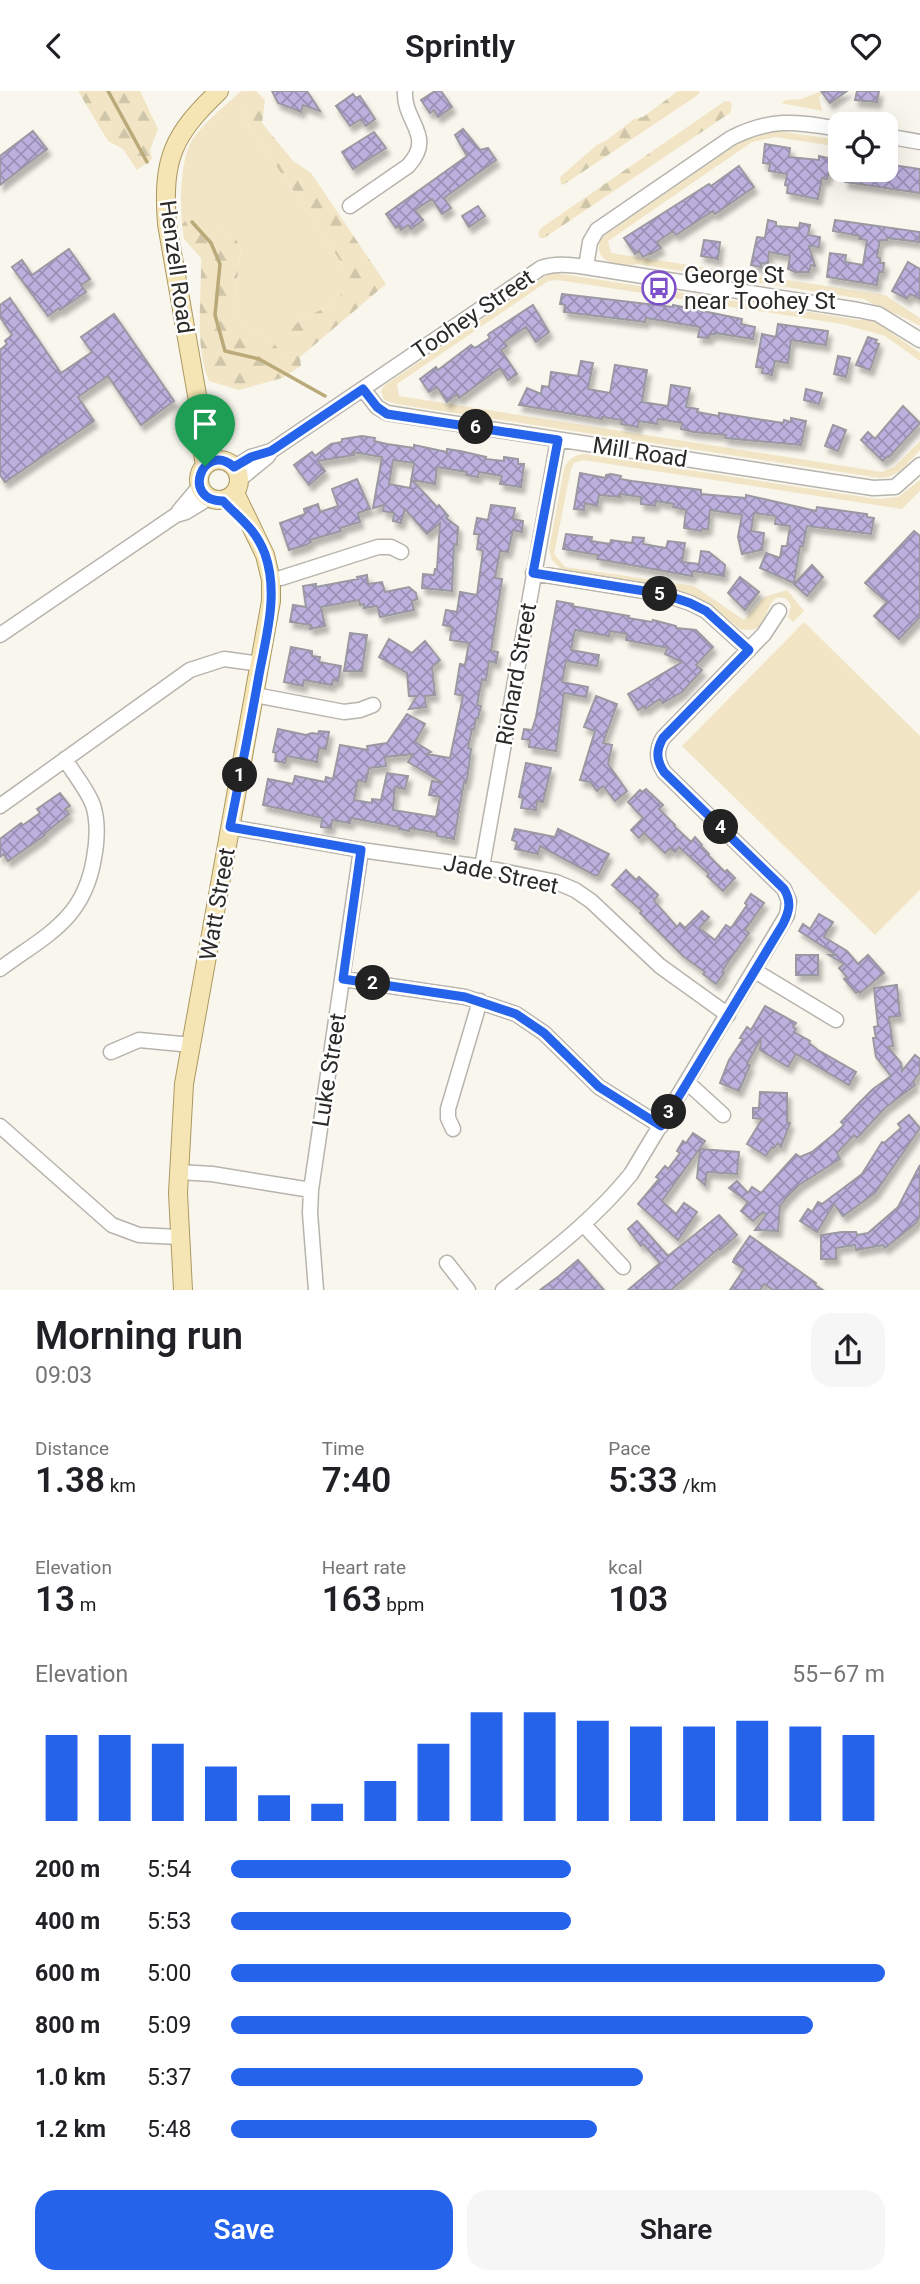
<!DOCTYPE html>
<html lang="en">
<head>
<meta charset="utf-8">
<style>
	:root { --surface:#fff; --page:#f6f6f6; --text:#202124; --muted:#757577; --accent:#2563eb }
	body { margin:0; font-family:Roboto,sans-serif; background:var(--page); color:var(--text); height:100vh; display:flex; flex-direction:column; font-size:26px; white-space:nowrap }
	* { box-sizing:border-box; margin:0 }
	p { font-size:23px; color:var(--muted) }
	.icon { flex:none; width:38px; height:38px; fill:none; stroke:currentColor; stroke-width:2; stroke-linecap:round; stroke-linejoin:round }
	.map { position:relative; height:1199px; overflow:hidden }
	.details { display:flex; flex-direction:column; background:var(--surface); flex:1 }
	.details>* { flex:none }
	.buttons { position:absolute; left:828px; top:21px; display:grid; gap:14px }
	.buttons a { display:grid; place-items:center; width:70px; height:70px; border-radius:14px; background:var(--surface); box-shadow:0 7px 28px #0002; font-size:35px }
	.pin { position:absolute; display:grid; place-items:center; width:60px; height:60px; color:#fff; margin:-72px -30px; border-radius:50% 50% 50% 0; rotate:-45deg; box-shadow:0 0 7px #0007 }
	.pin .icon { rotate:45deg }
	.km { position:absolute; width:35px; height:35px; margin:-18px; border-radius:50%; background:#222; color:#fff; font-size:19px; line-height:35px; text-align:center }
	.round { display:grid; place-items:center; flex:none; width:74px; height:74px; border-radius:21px; background:var(--page) }
	.headline { display:flex; align-items:center; justify-content:space-between; height:119px; padding:0 35px }
	h1 { font-size:38px; font-weight:600; line-height:52px }
	.stats { display:grid; grid-template-columns:repeat(3,1fr); gap:10px; height:119px; padding:7px 35px }
	.stats div { display:grid; align-content:center }
	.stats b { font-size:35px; font-weight:600 }
	.stats small { font-size:19px; font-weight:400 }
	.stats p { font-size:19px }
	.chart { height:196px; padding:14px 35px }
	.chart p { display:flex; justify-content:space-between }
	.chart svg { width:100%; height:126px; margin-top:7px; stroke:var(--accent); stroke-width:6 }
	.primary-button { display:flex; gap:14px; margin-top:auto; padding:14px 35px }
	.primary-button a { flex:1; height:80px; border-radius:21px; background:var(--accent); color:#fff; font-size:28px; font-weight:600; line-height:80px; text-align:center }
	.primary-button a+a { background:var(--page); color:var(--text) }
	ul { padding:0 35px; list-style:none; font-size:23px }
	li { display:grid; grid-template-columns:112px 84px 1fr; align-items:center; height:52px }
	li i { height:18px; border-radius:9px; background:var(--accent) }
	header { display:flex; justify-content:space-between; align-items:center; height:91px; padding:0 35px; background:var(--surface); font-size:32px; font-weight:600 }
	.map>svg:first-child { display:block }
</style>
</head>
<body>
<header><svg class="icon" aria-label="back" viewBox="0 0 24 24"><path d="M15 5l-7 7 7 7"/></svg>Sprintly<svg class="icon" aria-label="heart" viewBox="0 0 24 24"><path d="M12 20l-8-8c-3-5 5-10 8-4 3-6 11-1 8 4z"/></svg></header>
<div class="map">
<svg width="920" height="1199" viewBox="0 0 920 1199">
	<defs>
		<pattern id="forest-firs" width="22" height="20" patternUnits="userSpaceOnUse" patternTransform="scale(1.75)"><rect width="22" height="20" fill="#f1e5c5"/><path d="M5 1l3.5 6h-7zM16 11l3.5 6h-7z" fill="#cfc5a9"/></pattern>
		<pattern id="building-cross-hatch" width="8" height="8" patternUnits="userSpaceOnUse" patternTransform="scale(1.75)"><rect width="8" height="8" fill="#bdb0df"/><path d="M0 0l8 8M0 8l8-8" fill="none" stroke="#9a8fb5"/></pattern>
		<filter id="shadow"><feDropShadow dx="3.5" dy="6" stdDeviation="2" flood-color="#0004"/></filter>
	</defs>
	<rect width="100%" height="100%" fill="#f9f6ee"/>
	<!-- green -->
	<path fill="#f1e5c5" d="M241 0H257L240 21 343 174 348 195 335 212 300 229 295 261 283 263 270 248 261 245 240 231 233 221 241 158 236 148 214 136 182 133C180 110 180 65 194 46 207 29 225 15 241 0Z
		M822 0H827L819 6 822 20 781 12 786 9 801 8Z
		M777 40 840 49V56L775 46 752 51 608 150 611 162 885 204 920 227V235C902 224 882 219 864 208L759 192C751 196 746 195 739 189L637 173C619 179 589 169 602 146L743 49Z
		M556 182 736 210 745 206 756 212 858 229 872 228 920 262V270L885 245 842 233 558 189 548 190 397 293 399 305 882 381 894 376 920 350V359C908 372 898 387 880 387L396 313 384 309 381 300 385 294 547 184Z
		M585 363 877 408 898 406 920 389V400L902 418 583 369 574 372 571 378 554 463 565 476 694 495 744 529 764 506 787 499 804 520 793 531 788 526 791 515C788 508 784 505 776 507 761 519 771 544 740 538L709 513 689 504 562 479 552 469 549 458 564 378C568 368 574 364 585 363Z
		M804 531 920 645V799L875 844 682 655Z"/>
	<!-- forest -->
	<path fill="url(#forest-firs)" d="M78 0H140L158 38 150 59 152 68 137 79 123 58 108 50Z
		M256 0 265 9 262 32 293 70 311 82 386 193 300 266 301 275 282 287 239 299 209 290C194 254 202 206 201 167L184 148 182 133 197 121 204 122 214 136 236 148 241 158 233 221 240 231 261 245 270 248 283 263 295 261 285 245 300 229 335 212 347 195 343 174 240 21Z
		M678 0H700L698 4 563 94 561 93 560 86 597 54 607 49 634 28 643 26Z
		M725 10 731 11 732 16 730 22 544 147H540L538 142 541 137Z"/>
	<g fill="none" stroke-linecap="round" stroke-linejoin="round">
		<!-- stream -->
		<path stroke="#baa979" stroke-width="3.5" d="M108 0 147 71
			M192 131 211 152 220 173 215 224 225 260 259 268 325 305"/>
	</g>
	<!-- building -->
	<path fill="url(#building-cross-hatch)" stroke="#9a98a0" stroke-width="2" fill-rule="evenodd" filter="url(#shadow)" d="M272 0H307L320 20 303 14 301 21 278 12Z
		M435 0H441L452 16 438 26 434 19 430 22 421 9Z
		M821 0H847L830 12Z
		M857 0H879L877 11 855 9Z
		M353 3 356 7 360 5 375 28 366 35 361 28 350 35 336 15Z
		M463 38 480 59 488 57 496 69 444 107 451 117 442 123 432 108 415 119 423 129 411 138 408 134 401 139 399 135 396 137 386 123 467 65 455 44Z
		M33 40 47 58 0 94V65Z
		M374 41 386 57 353 78 342 61Z
		M765 53 790 57 789 66 819 69V65L832 68 827 88 822 87 818 108 787 102 788 95 785 94 787 83 769 80 770 73 763 72Z
		M886 73 920 78V102L845 91 847 81 851 82V79H886Z
		M739 75 754 96 715 123 713 120 676 144 673 140 657 151 661 157 651 163 650 162 643 166 639 160 635 163 624 147 709 93 711 95Z
		M478 115 485 125 469 136 462 125Z
		M768 129 776 131V135L799 137 800 132 810 134 808 144 820 146 819 156 809 155 815 175 811 174 809 181H795L788 178 790 165 769 161 768 173 761 172V176L751 174 757 146 765 147Z
		M835 129 920 141V151L887 147V149H880L877 166 880 167V172H884L883 181H879L877 194 827 186 830 162 846 164 845 171 863 174 867 149 859 148 860 145 833 140Z
		M704 149 720 151 718 168 701 165Z
		M69 158 90 188 81 194 86 201 60 219 59 217 48 225 12 176 22 169 32 184Z
		M908 171 920 178V208L910 203 907 208 892 200Z
		M562 203 673 216V214L742 228 741 233 755 236 753 248 715 242V243H710L709 247 698 246 700 236 646 227 645 231 564 221 565 214 560 213Z
		M10 207 61 282 92 261 81 246 114 223 174 310 141 334 108 285 78 306 94 330 5 391 0 384V259L7 253 5 250 12 244 0 226V214Z
		M533 214 549 241 536 251 526 236 504 251 507 255 501 259 517 283 508 289 500 277 459 307 457 303 447 311 437 296 429 301 420 288 436 276 438 279 471 254 475 257 490 247 488 244 490 242Z
		M778 233 828 240 826 254 791 249 788 272 775 270 772 284 762 282 763 277 756 276 762 243 776 246Z
		M868 246 877 249 875 252 879 253 870 279 856 274Z
		M838 265 850 267 846 286 834 283Z
		M581 270 593 272 588 298 610 302 615 274 647 279 642 311 668 315 671 294 690 297 686 316 698 318 697 321 719 325V322L783 332 784 329 791 331V327L806 330 801 354 725 347 726 344 694 341 681 338 682 332 658 328 657 333 639 330 638 336 621 333 622 329 602 326V328L519 314 527 297 541 303 542 295 549 296 551 281 578 285Z
		M806 298 822 302 819 313 804 309Z
		M903 315 920 332 889 366 888 365 883 370 861 349 868 341 875 348Z
		M833 334 846 339 838 360 825 355Z
		M362 345 375 347 374 350 387 353 414 357V354L447 361V358L460 360 486 366 485 368 504 370V366L518 368V373H524L521 396 500 393 502 385 479 381 478 386 466 384 467 381 437 376 435 393 412 389 437 416 439 414 448 425 446 427 458 436 457 454 454 453 452 500 422 497 423 483 434 484 435 478H437L440 432 427 443 405 418 401 432 393 430 394 422 383 420 384 414 373 417 382 366 353 361 354 364 318 370 325 380 309 394 294 374 312 361 315 365 331 353 342 351V348ZM393 369 414 372 410 397 389 393Z
		M580 382 606 387V384L611 383 621 385 620 388 632 390 701 399V403L746 407V404L816 420 817 416 867 423V426L874 427 871 443 807 435 803 455H800L794 492 760 477 766 462 780 467 782 455H787L790 435 775 433 776 425 754 422 751 440 764 442 762 459 742 463 738 446 742 424 710 419 708 438H702L701 440 684 437 686 419 673 416 674 413 656 410 655 415 641 413V406L620 403V406L599 404 597 415 585 412 584 419 574 418Z
		M357 388 370 418 358 422 360 431 340 437 341 440 310 449 311 451 306 454 289 459 280 432 305 423 304 418 318 413 320 421 338 415 332 398Z
		M491 414 515 417 513 428 523 430 522 441 513 439 508 461 500 460 495 487 502 488 491 560 498 561 496 572 489 570 486 589 482 588 477 614 481 615 478 627H476L474 638H472L468 657 471 658 468 682 466 692 464 691 454 748 437 745V742L410 737 409 740 399 738V736L351 727 350 732 332 729 331 737 321 736 322 727 263 714 268 688 293 693 295 685 325 691 326 686 333 688 340 654 368 659 367 655 387 652 407 623 425 633 415 651 431 661 427 663 450 667 463 605 455 603 460 573 465 574 469 552 450 549 452 536 443 534 446 519 457 521 460 501 477 504 483 460 477 458 479 443H474L477 427 488 429ZM413 663 408 671 443 692 432 690 429 704 440 706 436 726 393 719 395 696 405 698 408 685 387 682 381 709 372 708V712L354 709 358 689 366 691 369 677 386 675 385 666Z
		M914 440 920 445V526L899 548 874 525 887 511 865 492Z
		M566 443 592 446 591 450 610 453 611 449 632 452 633 446 644 447 643 453 666 457 668 450 685 452 682 471 699 473 701 460 709 461 725 474 724 485 693 480 692 485 597 468 598 464 563 458Z
		M812 474 823 486 807 505 794 493Z
		M367 484 368 493 382 491 385 501 409 496 416 502 417 508 412 510 414 519 380 526 377 515 364 517V513L360 514 359 509 321 516 325 535 310 538 311 534 290 531 293 514 306 516 303 495 316 493V496L358 488 357 486Z
		M740 486 759 501 745 519 728 502Z
		M557 510 573 513 572 515 629 525 628 527 652 531 653 529 676 535V537L696 539 713 556 696 574 702 579 682 601 663 612 660 608 645 618 644 615 638 619 628 603 682 571 665 563 668 557 626 549 627 543 610 540 609 545 575 539 571 559 599 564 597 575 566 570 562 591 588 596 586 606 564 602 556 660 529 656 530 649 522 648 524 638 532 639 536 626Z
		M350 542 367 544 362 580H344Z
		M389 548 412 562 425 550 440 569 432 576 435 604 425 605 426 616 409 618 417 605H409L407 582 379 566Z
		M291 556 312 560V565L320 566 319 571 341 575 338 590 333 589 332 594 304 589 303 595 284 591Z
		M596 605 617 613 603 652 612 654 608 673 627 700 615 710 603 695 597 700 590 691 580 689 595 640 584 636Z
		M278 638 306 644 312 642 318 643 319 640 329 641 326 658 319 657 317 671 287 665 285 672 275 670 276 662 273 661Z
		M526 672 551 677 543 711 537 710 536 719 521 717 523 707 519 706Z
		M646 698 663 714 659 718 675 734 674 735 691 751 695 746 702 754 701 755 709 763 708 764 725 781 727 779 735 787 723 800 707 785 709 783 679 756 675 761 670 757 665 762 644 742 639 747 631 739 643 727 628 711 640 699 642 701Z
		M60 702 70 715 65 718 69 723 44 743 45 744 8 770 4 763 0 766V748L21 732 23 734 40 722 37 718Z
		M515 738 555 746 558 738 609 763 598 784H594L540 755 538 763 515 758 517 751 512 749Z
		M626 779 636 789 639 786 658 804 654 810 677 836 680 832 685 837 702 820 709 826 699 837 715 849 726 834 731 837 747 814 745 812 751 803 764 812 745 839 749 842 728 871 722 881 724 882 716 893 703 883 705 881 683 865 640 822 642 820 612 794Z
		M819 823 833 831 824 846 847 860 858 873 868 864 884 882 860 902 859 900 856 902 844 888 847 886 839 877 844 873 829 864H836L799 840 803 833 810 838Z
		M796 864H818V884H796Z
		M897 894 900 925 889 926 893 955 888 956 901 972 902 980 915 964 920 968V981L913 991 915 994 885 1017 857 1047 854 1044 837 1062 840 1068 799 1094 788 1105 780 1115 778 1140 755 1139 766 1124 763 1121 753 1130 741 1120 748 1111 729 1097 737 1090 748 1102 752 1096 761 1102 796 1063 800 1066 812 1061 834 1043 844 1034 841 1031 858 1013 873 998 891 985 876 966 873 947H876L874 936 878 935 874 897Z
		M765 915 796 932 793 936 796 938 794 941 810 950 809 952 818 959 856 981 849 994 796 963 788 976 760 959 761 947 747 973 750 974 739 1000 720 992 729 969 743 948 740 947 747 936 751 939Z
		M760 1001 787 1002V1031L790 1032 781 1056 778 1052 774 1057 772 1056 766 1065 747 1053 762 1028 753 1027V1017H759Z
		M909 1024 920 1037 875 1102 843 1125 834 1113 817 1141 800 1130 808 1118 812 1121 818 1111 822 1113 862 1083 882 1051 884 1052 901 1037 898 1033Z
		M693 1042 705 1050 662 1110 676 1123 684 1112 697 1121 678 1149 638 1113 659 1088 656 1086 665 1075 668 1078 680 1062 677 1060 683 1050 686 1052Z
		M700 1058 739 1061 737 1083 707 1081 705 1094 697 1087Z
		M920 1074V1125L916 1132 885 1157 883 1154 856 1159 855 1154 836 1157V1168H821V1144L842 1141H856L857 1144 868 1142 898 1116Z
		M719 1124 737 1144 720 1159 719 1157 671 1199H628L660 1172 643 1153 641 1155 628 1138 637 1130 668 1165Z
		M750 1145 816 1192 815 1194 823 1199H773L764 1193 760 1199H730L744 1178 733 1171 734 1168Z
		M578 1169 604 1199H540L559 1185Z"/>
	<g fill="none" stroke-linecap="round" stroke-linejoin="round">
		<defs>
			<path id="minor" d="M886 45 920 51
				M350 115 408 75C436 45 403 31 405 0
				M586 176 590 151 597 139 731 47C773 26 796 31 840 38
				M363 298 377 316 387 322 873 397 895 396 920 374
				M235 376 251 366 268 361
				M240 388 267 366 271 360 541 177C556 172 570 174 586 176L858 219 878 223 920 249
				M179 420 200 395
				M533 482 663 503 690 512 706 520 749 559
				M271 489 281 487 378 456H391L401 461
				M0 544 176 424 186 421 209 407
				M255 604 344 621 360 619 373 614
				M0 715 190 579 224 568 261 573
				M230 736 361 759 482 776 556 791 575 799 591 810 660 875 728 924
				M482 776 558 349
				M0 878C46 844 84 829 94 767 97 751 98 730 93 714 87 698 73 682 65 668
				M755 880 836 929
				M343 888 465 906 516 923 544 942 599 996 661 1035
				M111 961 139 949 192 954
				M687 991 723 1024
				M0 1035 112 1134 139 1144 179 1146
				M453 1038 448 1027V1018L480 910
				M179 1081 212 1083 311 1099
				M584 1134 623 1176
				M447 1172 468 1199
				M316 1199 310 1122 311 1099 361 759
				M503 1199C548 1163 594 1129 631 1083L787 824 789 810 784 798 664 681C656 669 656 659 663 647L764 543 779 520"/>
			<path id="major" d="M199 389a20 20 0 1 1 40 0a20 20 0 1 1-40 0Z
				M205 375 200 342 201 327 167 133C162 67 173 44 219 0
				M183 1199 178 1102 184 993 271 510V489L265 464 235 402"/>
		</defs>
		<!-- minor casing -->
		<use href="#minor" stroke="#b6b4ac" stroke-width="17"/>
		<!-- major casing -->
		<use href="#major" stroke="#ab9862" stroke-width="20"/>
		<!-- minor -->
		<use href="#minor" stroke="#fff" stroke-width="14"/>
		<!-- major -->
		<use href="#major" stroke="#f6e5b4" stroke-width="18"/>
	</g>
	<g fill="none" stroke-linecap="round" stroke-linejoin="round">
		<defs>
			<path id="route" d="M363 298 377 316 387 323 558 349 533 482 663 503 690 512 706 520 749 559 663 647C656 659 656 669 664 681L784 798C792 811 789 821 783 833L661 1035 599 996 544 942 516 923 465 906 343 888 361 759 230 736C240 686 250 635 259 584 266 545 279 503 265 463 255 437 241 429 223 410 180 410 203 349 234 376L251 366 271 360Z"/>
		</defs>
		<!-- route casing -->
		<use href="#route" stroke="#fff" stroke-width="14"/>
		<!-- route -->
		<use href="#route" stroke="#2563eb" stroke-width="9"/>
	</g>
	<!-- icons -->
	<defs>
		<symbol id="bus-ring" viewBox="-11 -11 22 22"><circle r="9.5" fill="#fff" stroke="#7e50c9" stroke-width="1.5"/><path d="M-5-6H5V4H4V6H2V4H-2V6H-4V4H-5ZM-3.5-4V0h7V-4ZM-3.5 1.2v1.5H-2V1.2ZM2 1.2v1.5H3.5V1.2Z" fill="#7e50c9"/></symbol>
	</defs>
	<g fill-rule="evenodd">
		<use href="#bus-ring" x="640" y="178" width="38" height="38"/>
	</g>
	<g text-anchor="middle" stroke-width="5" stroke-linejoin="round" paint-order="stroke">
		<!-- street labels -->
		<g font-size="23" fill="#2b2a27" stroke="#fff">
			<text transform="translate(177 176) rotate(82)" y="8">Henzell Road</text>
			<text transform="translate(473 223) rotate(-34)" y="8">Toohey Street</text>
			<text transform="translate(640 361) rotate(9)" y="8">Mill Road</text>
			<text transform="translate(516 583) rotate(-80)" y="8">Richard Street</text>
			<text transform="translate(501 783) rotate(12)" y="8">Jade Street</text>
			<text transform="translate(217 813) rotate(-80)" y="8">Watt Street</text>
			<text transform="translate(329 979) rotate(-81)" y="8">Luke Street</text>
		</g>
		<!-- poi labels -->
		<g font-size="23" fill="#2b2a27" stroke="#fff" text-anchor="start">
			<text x="684" y="192">George St<tspan x="684" dy="26">near Toohey St</tspan></text>
		</g>
	</g>
</svg>
<div class="buttons">
<a><svg class="icon" aria-label="locate" viewBox="0 0 24 24"><circle cx="12" cy="12" r="6"/><path d="M12 2v4M12 18v4M2 12h4M18 12h4"/></svg></a>
</div>
<div class="pin" style="left:205px;top:375px;background:#1e9e55"><svg class="icon" aria-label="arrive" viewBox="0 0 24 24"><path d="M6 21V4h12l-3 4 3 4H6"/></svg></div>
<b class="km" style="left:240px;top:684px">1</b>
<b class="km" style="left:373px;top:892px">2</b>
<b class="km" style="left:669px;top:1021px">3</b>
<b class="km" style="left:721px;top:736px">4</b>
<b class="km" style="left:660px;top:503px">5</b>
<b class="km" style="left:476px;top:336px">6</b>
</div>
<section class="details">
<div class="headline"><div><h1>Morning run</h1><p>09:03</p></div><a class="round"><svg class="icon" aria-label="share" viewBox="0 0 24 24"><path d="M12 15V3M7 8l5-5 5 5M5 13v7h14v-7"/></svg></a></div>
<div class="stats">
<div><p>Distance</p><b>1.38<small> km</small></b></div>
<div><p>Time</p><b>7:40</b></div>
<div><p>Pace</p><b>5:33<small> /km</small></b></div>
</div>
<div class="stats">
<div><p>Elevation</p><b>13<small> m</small></b></div>
<div><p>Heart rate</p><b>163<small> bpm</small></b></div>
<div><p>kcal</p><b>103</b></div>
</div>
<div class="chart"><p><span>Elevation</span>55–67 m</p>
<svg viewBox="0 0 160 44" preserveAspectRatio="none"><path d="M5 44V14M15 44V14M25 44V17M35 44V25M45 44V35M55 44V38M65 44V30M75 44V17M85 44V6M95 44V6M105 44V9M115 44V11M125 44V11M135 44V9M145 44V11M155 44V14"/></svg>
</div>
<ul>
<li><b>200 m</b>5:54<i style="width:52%"></i></li>
<li><b>400 m</b>5:53<i style="width:52%"></i></li>
<li><b>600 m</b>5:00<i style="width:100%"></i></li>
<li><b>800 m</b>5:09<i style="width:89%"></i></li>
<li><b>1.0 km</b>5:37<i style="width:63%"></i></li>
<li><b>1.2 km</b>5:48<i style="width:56%"></i></li>
</ul>
<div class="primary-button"><a>Save</a><a>Share</a></div>
</section>
</body>
</html>
